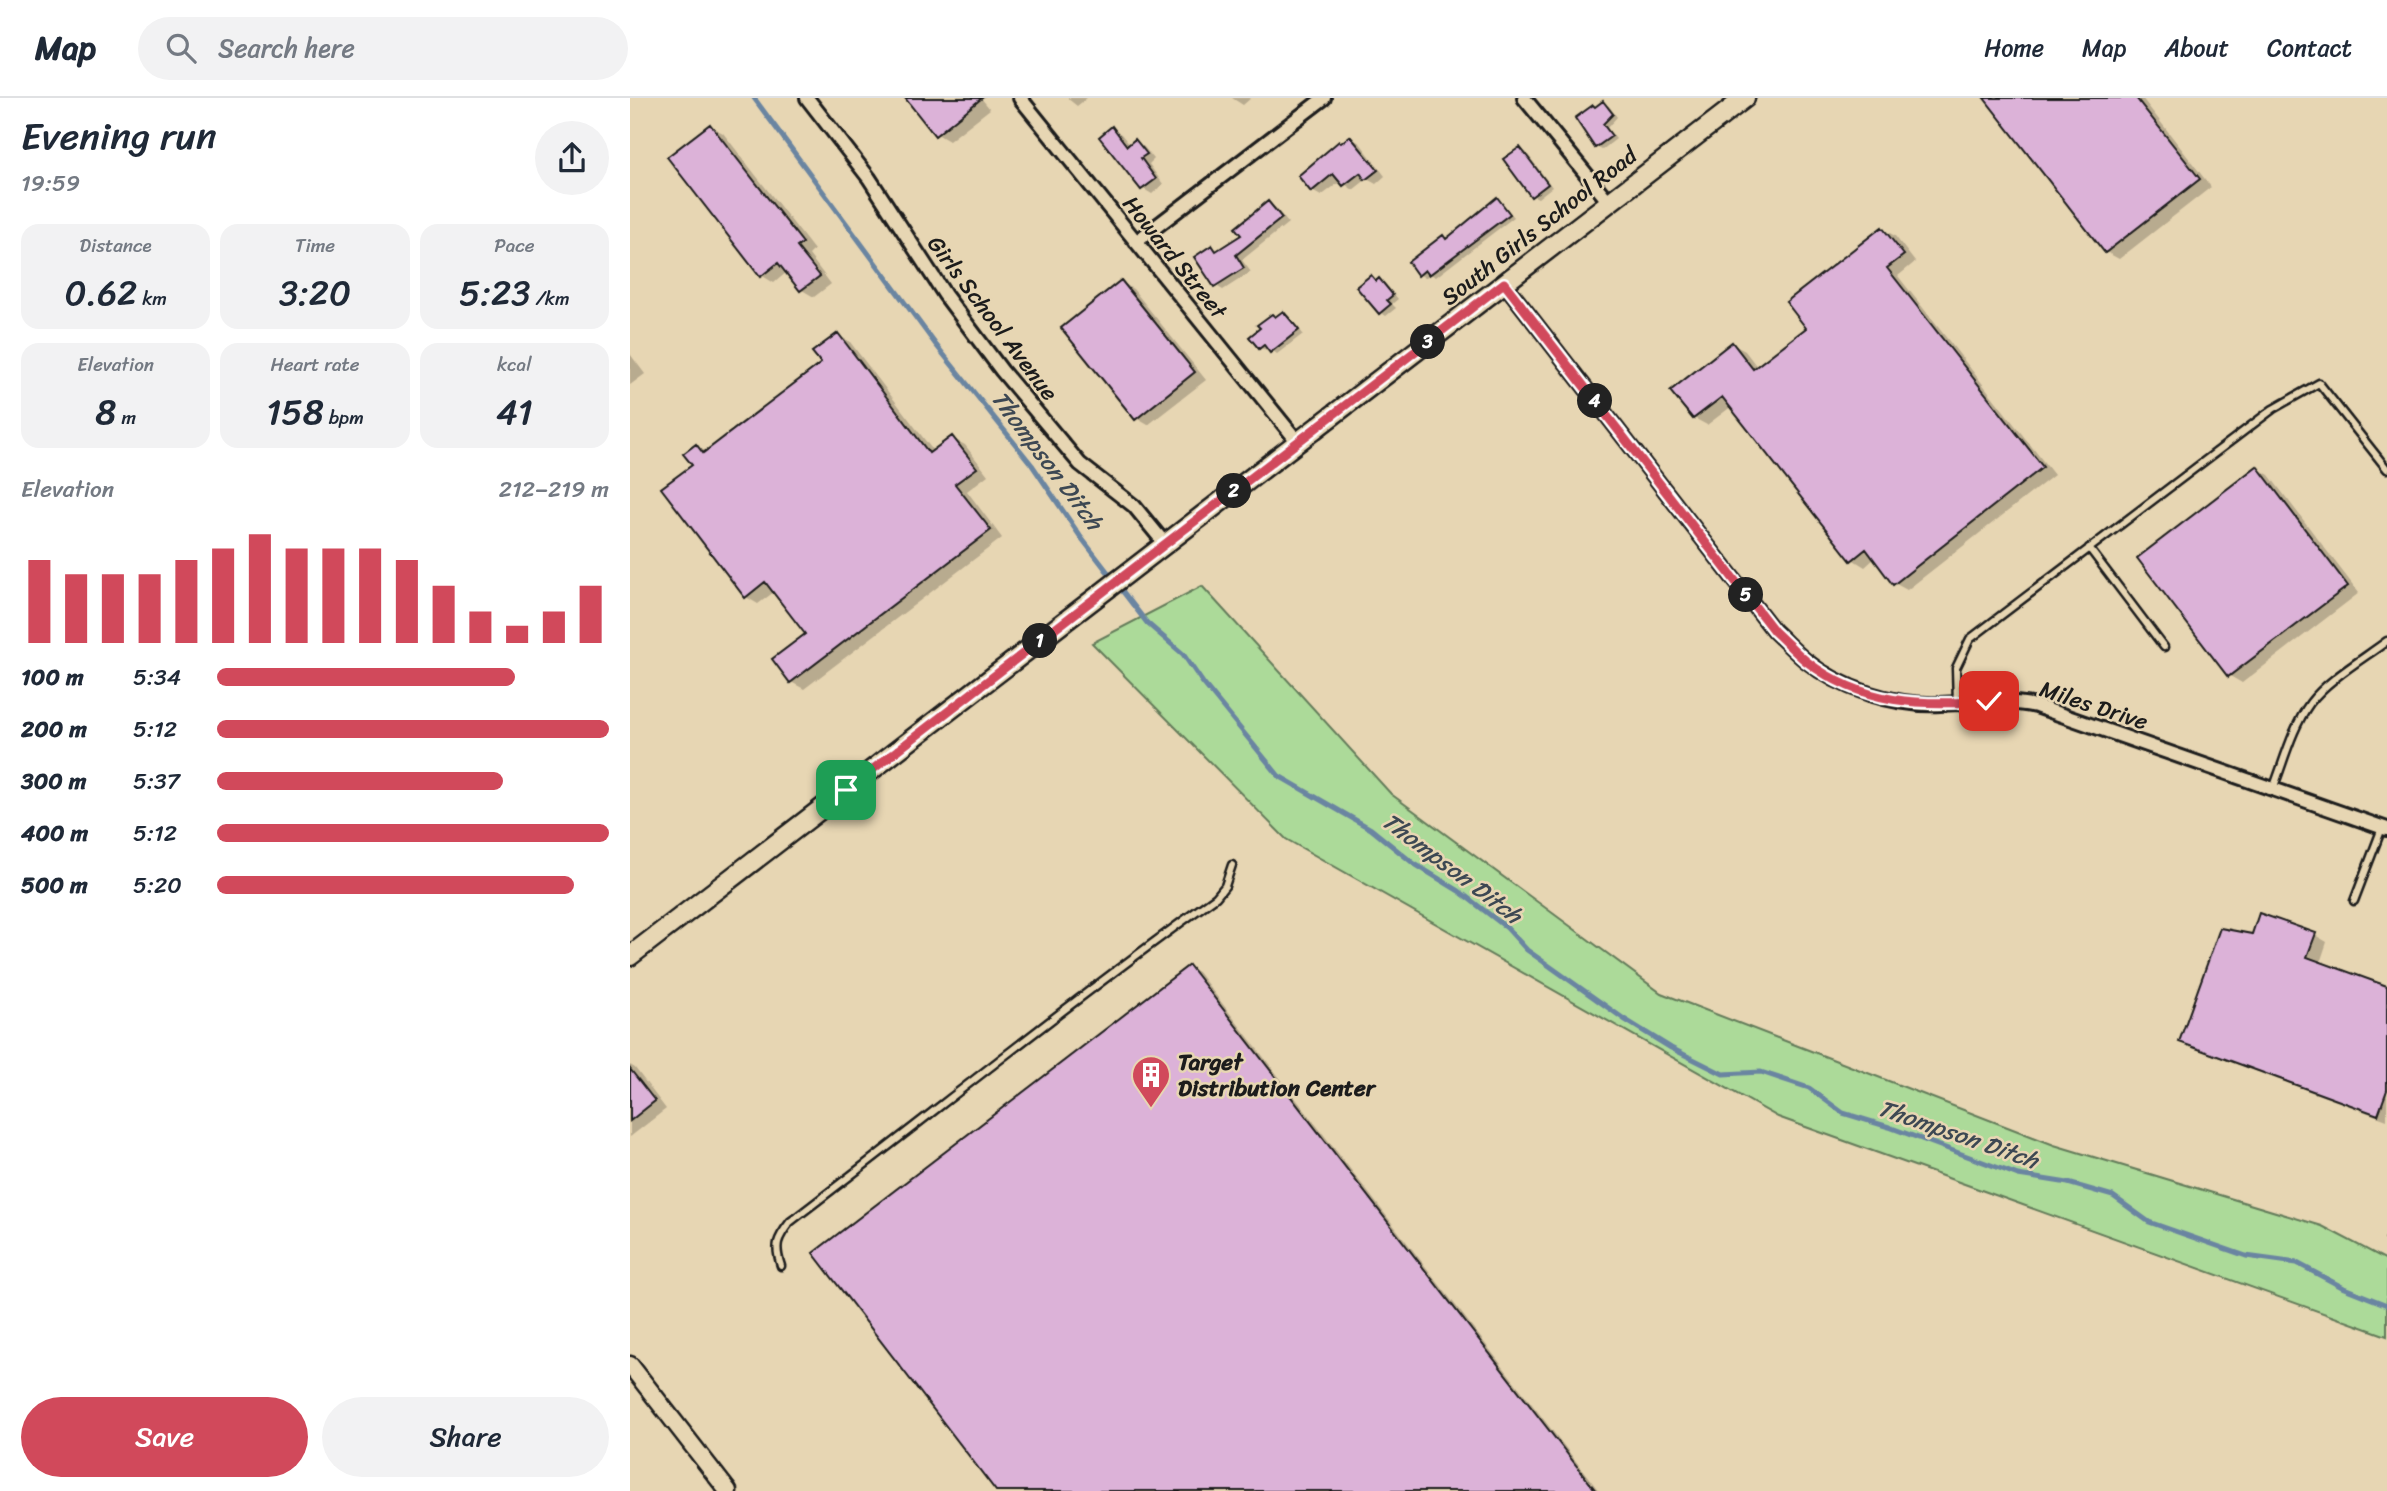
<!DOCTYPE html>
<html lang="en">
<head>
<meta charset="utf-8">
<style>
	:root { --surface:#fff; --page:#f2f2f3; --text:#1f2937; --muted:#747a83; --line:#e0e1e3; --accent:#d1495b }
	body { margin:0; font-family:Sriracha,sans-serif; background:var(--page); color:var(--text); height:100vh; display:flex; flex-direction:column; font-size:26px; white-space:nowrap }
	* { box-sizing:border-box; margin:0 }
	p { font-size:23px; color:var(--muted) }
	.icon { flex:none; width:38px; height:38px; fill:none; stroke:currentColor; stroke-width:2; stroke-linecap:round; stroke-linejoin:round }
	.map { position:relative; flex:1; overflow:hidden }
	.panel { display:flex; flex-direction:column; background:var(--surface); width:630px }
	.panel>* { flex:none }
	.pin { position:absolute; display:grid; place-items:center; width:60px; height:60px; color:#fff; margin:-30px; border-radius:14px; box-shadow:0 4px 10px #0006 }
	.km { position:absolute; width:35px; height:35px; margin:-18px; border-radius:50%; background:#222; color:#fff; font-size:19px; line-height:35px; text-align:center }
	.round { display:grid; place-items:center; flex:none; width:74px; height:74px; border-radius:37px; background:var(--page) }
	.headline { display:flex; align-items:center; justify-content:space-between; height:119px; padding:0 21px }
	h1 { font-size:38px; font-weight:600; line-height:52px }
	.figures { display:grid; grid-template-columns:repeat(3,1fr); gap:10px; height:119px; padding:7px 21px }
	.figures div { display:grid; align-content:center; border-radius:18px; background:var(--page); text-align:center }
	.figures b { font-size:35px; font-weight:600 }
	.figures small { font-size:19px; font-weight:400 }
	.figures p { font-size:19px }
	.chart { height:196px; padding:14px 21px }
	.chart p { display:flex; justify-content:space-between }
	.chart svg { width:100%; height:126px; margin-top:7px; stroke:var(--accent); stroke-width:6 }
	.button { display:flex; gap:14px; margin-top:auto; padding:14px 21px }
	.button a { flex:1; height:80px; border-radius:42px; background:var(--accent); color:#fff; font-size:28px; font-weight:600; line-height:80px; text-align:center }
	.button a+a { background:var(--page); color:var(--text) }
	ul { padding:0 21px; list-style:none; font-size:23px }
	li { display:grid; grid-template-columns:112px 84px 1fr; align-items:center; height:52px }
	li i { height:18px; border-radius:9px; background:var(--accent) }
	header { display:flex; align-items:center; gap:42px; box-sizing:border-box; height:98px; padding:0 35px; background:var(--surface); border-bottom:2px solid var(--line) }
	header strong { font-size:33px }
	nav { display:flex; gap:38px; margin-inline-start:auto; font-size:24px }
	.search { width:490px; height:63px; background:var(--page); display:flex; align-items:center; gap:18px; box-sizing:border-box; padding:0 24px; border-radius:38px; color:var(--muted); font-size:26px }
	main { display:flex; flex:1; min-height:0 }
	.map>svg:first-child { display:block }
</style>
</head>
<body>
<header>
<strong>Map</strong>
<div class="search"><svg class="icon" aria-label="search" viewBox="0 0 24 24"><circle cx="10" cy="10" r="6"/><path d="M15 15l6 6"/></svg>Search here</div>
<nav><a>Home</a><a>Map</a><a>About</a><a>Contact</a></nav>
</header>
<main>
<section class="panel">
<div class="headline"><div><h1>Evening run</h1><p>19:59</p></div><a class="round"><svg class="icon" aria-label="share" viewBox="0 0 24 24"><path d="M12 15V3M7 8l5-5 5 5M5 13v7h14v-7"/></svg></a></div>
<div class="figures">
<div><p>Distance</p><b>0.62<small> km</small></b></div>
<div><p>Time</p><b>3:20</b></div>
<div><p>Pace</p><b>5:23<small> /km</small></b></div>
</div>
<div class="figures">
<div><p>Elevation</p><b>8<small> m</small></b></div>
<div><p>Heart rate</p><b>158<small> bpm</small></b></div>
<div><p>kcal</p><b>41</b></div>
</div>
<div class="chart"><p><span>Elevation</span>212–219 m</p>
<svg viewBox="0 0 160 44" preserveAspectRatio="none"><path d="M5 44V15M15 44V20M25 44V20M35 44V20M45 44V15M55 44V11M65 44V6M75 44V11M85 44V11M95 44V11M105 44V15M115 44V24M125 44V33M135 44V38M145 44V33M155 44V24"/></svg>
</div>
<ul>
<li><b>100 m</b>5:34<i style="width:76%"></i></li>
<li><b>200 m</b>5:12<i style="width:100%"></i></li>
<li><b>300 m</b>5:37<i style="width:73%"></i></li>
<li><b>400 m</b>5:12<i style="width:100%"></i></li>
<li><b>500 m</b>5:20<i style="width:91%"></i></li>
</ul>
<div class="button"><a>Save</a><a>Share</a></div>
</section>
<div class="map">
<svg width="1757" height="1393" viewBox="0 0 1757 1393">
	<rect width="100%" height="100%" fill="#e7d6b3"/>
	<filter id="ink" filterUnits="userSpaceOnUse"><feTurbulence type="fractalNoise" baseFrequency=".0143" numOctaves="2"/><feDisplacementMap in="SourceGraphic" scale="14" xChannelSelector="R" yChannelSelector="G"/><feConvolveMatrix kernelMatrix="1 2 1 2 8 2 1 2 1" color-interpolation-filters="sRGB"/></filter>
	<g filter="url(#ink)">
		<!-- green -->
		<path fill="#acda99" stroke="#647b5a" stroke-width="2" d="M572 488 761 696 1031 895 1424 1047 1692 1128 1757 1162V1238L1148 1019 656 741 462 545Z"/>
		<!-- shadow -->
		<path fill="#0003" d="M277 0H351L360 11 319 43 307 36Z
			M437 0H457L447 8Z
			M602 0H621L613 7Z
			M1357 0H1512L1581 89 1489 161 1476 154Z
			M973 5 979 8 987 19 977 30 986 41 972 52 966 49V10Z
			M80 28 93 35 184 152 179 157 201 186 184 199 172 192 157 174 144 185 131 177Z
			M482 30 491 36 500 47 505 44 514 49 524 61 519 66 533 86 522 96 512 90Z
			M721 40 730 45 755 78 746 86 737 81 723 92 711 83 691 98 682 93 712 47Z
			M890 51 896 54 922 89 908 100 902 97Z
			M867 102 872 105 884 119 806 179 800 176 795 180 789 176 813 139 817 142Z
			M639 106 646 110 658 125 612 162 621 174 593 192 586 188 582 149 589 153 614 137Z
			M1253 131 1265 138 1285 164 1268 178 1424 377 1277 492 1264 485 1245 460 1235 469 1222 461 1102 308 1077 327 1064 320 1043 293 1102 246 1115 253 1128 270 1179 230Z
			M741 179 755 185 768 201 762 206 766 210 756 218 750 214Z
			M491 184 503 191 576 282 518 327 506 320Z
			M654 215 659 218 673 236 647 256 639 250 636 253 630 249Z
			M208 237 220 244 304 354 322 340 335 347 358 377 337 393 372 440 174 591 161 584 177 536 144 494 128 506 116 499 64 367 66 348 77 354 194 265Z
			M0 256 15 276 0 287Z
			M1627 370 1639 377 1729 495 1612 585 1600 578 1509 461Z
			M1623 837H1685L1697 844 1690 865 1757 890V1022L1563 950 1551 943Z
			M559 869 568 874 969 1393H368Z
			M0 967 5 970 36 1011 0 1039Z"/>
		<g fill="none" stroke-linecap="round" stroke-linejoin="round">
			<!-- stream -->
			<path stroke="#6b85a1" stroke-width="5" d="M124 0 306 247 402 367 450 438 517 525 553 556 573 585 649 678 741 731 783 765 829 793 877 830 897 852 994 921 1041 950 1093 976 1131 974 1179 990 1213 1015 1259 1029 1388 1077 1438 1085 1483 1098 1519 1124 1616 1158 1667 1165 1714 1190 1757 1207"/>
		</g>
		<!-- building -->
		<path fill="#dcb2d8" stroke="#1c1c1c" stroke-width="2" d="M275 0H352L305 38Z
			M1354 0H1506L1570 81 1475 155Z
			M973 3 983 16 973 26 982 38 965 50 945 20 963 7 965 9Z
			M80 26 173 145 167 149 190 178 170 193 148 165 130 179 37 59Z
			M482 28 497 48 505 41 517 56 511 60 526 81 511 92 469 39Z
			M720 38 748 72 735 82 730 75 713 88 703 76 681 94 668 78 709 43 711 45Z
			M890 49 918 86 901 99 873 61Z
			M867 99 880 116 799 177 795 172 788 178 778 164 813 137 816 141Z
			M638 103 652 120 606 157 614 170 584 189 564 159 582 147 586 153 611 137 605 130Z
			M1252 129 1274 157 1257 170 1413 369 1263 487 1236 451 1221 463 1092 299 1063 321 1040 293 1102 244 1123 271 1176 230 1156 204Z
			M741 177 746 183 749 180 763 197 757 202 761 206 749 216 726 189Z
			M491 182 565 274 505 322 431 230Z
			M653 213 669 232 640 255 634 247 629 251 619 239 630 230 627 227 642 216 645 219Z
			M208 235 299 355 322 338 347 370 325 386 361 432 160 585 142 561 175 536 135 484 115 500 31 390 62 367 53 356 66 346 73 355 191 265 182 254Z
			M1627 368 1718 488 1598 579 1507 460Z
			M1629 815 1686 835 1677 859 1757 888V992L1748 1017 1549 944 1590 830 1622 836Z
			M559 867 966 1393H366L183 1155Z
			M0 971 25 1003 0 1023Z"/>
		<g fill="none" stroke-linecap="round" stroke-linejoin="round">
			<defs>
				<path id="service" d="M1459 450 1534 549
					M1327 605 1326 570 1340 541 1643 311 1689 285 1757 371
					M1643 691C1654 663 1662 630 1680 605 1697 582 1733 561 1757 543
					M1724 803 1752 730
					M151 1168C144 1147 147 1141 160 1124 302 1016 441 903 586 799L595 788 602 767"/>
				<path id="minor" d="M177 0 239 80 315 197 372 273 450 366 504 408 536 447
					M390 0 668 344
					M894 0 979 104
					M506 144 694 0
					M874 185 1144 533C1155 543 1164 553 1175 562 1211 591 1264 608 1310 606 1343 605 1373 601 1406 608L1757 731"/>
				<path id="tertiary" d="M0 1267 98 1393"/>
				<path id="secondary" d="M0 858 1115 0"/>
			</defs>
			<!-- service casing -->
			<use href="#service" stroke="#1c1c1c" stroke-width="11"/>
			<!-- minor casing -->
			<use href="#minor" stroke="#1c1c1c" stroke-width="18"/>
			<!-- tertiary casing -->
			<use href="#tertiary" stroke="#1c1c1c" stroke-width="21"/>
			<!-- secondary casing -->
			<use href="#secondary" stroke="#1c1c1c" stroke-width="23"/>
			<!-- service -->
			<use href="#service" stroke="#e7d6b3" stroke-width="6"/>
			<!-- minor -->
			<use href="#minor" stroke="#e7d6b3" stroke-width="12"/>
			<!-- tertiary -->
			<use href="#tertiary" stroke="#e7d6b3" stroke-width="16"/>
			<!-- secondary -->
			<use href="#secondary" stroke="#e7d6b3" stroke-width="18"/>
			<!-- rail -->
			<path stroke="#1c1c1c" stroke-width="5" stroke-dasharray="10 5" stroke-linecap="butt" d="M1755 1139 1757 1140"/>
		</g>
	</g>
	<g fill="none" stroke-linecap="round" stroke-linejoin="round" filter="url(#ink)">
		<defs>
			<path id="route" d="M216 692 874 185 1144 533C1155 543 1165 554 1176 563 1233 607 1291 608 1359 603"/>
		</defs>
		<!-- route casing -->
		<use href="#route" stroke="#fff" stroke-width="14"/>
		<!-- route -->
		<use href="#route" stroke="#d1495b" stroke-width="9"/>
	</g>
	<!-- icons -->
	<defs>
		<symbol id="building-pin" viewBox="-11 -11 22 30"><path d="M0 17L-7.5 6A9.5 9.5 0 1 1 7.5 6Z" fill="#d1495b" stroke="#e7d6b3"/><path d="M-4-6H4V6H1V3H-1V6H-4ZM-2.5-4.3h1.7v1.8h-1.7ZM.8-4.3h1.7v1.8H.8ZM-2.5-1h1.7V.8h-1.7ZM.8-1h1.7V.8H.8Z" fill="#fff"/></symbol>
	</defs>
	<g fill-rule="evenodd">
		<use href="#building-pin" x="499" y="955" width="44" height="60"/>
	</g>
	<g text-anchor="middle" stroke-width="5" stroke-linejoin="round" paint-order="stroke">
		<!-- street labels -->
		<g font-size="23" fill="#1c1c1c" stroke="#e7d6b3">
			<text transform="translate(909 128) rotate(-38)" y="8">South Girls School Road</text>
			<text transform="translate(545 159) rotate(51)" y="8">Howard Street</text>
			<text transform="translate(363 220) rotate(53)" y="8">Girls School Avenue</text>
			<text transform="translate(1464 607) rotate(18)" y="8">Miles Drive</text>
		</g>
		<!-- poi labels -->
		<g font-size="23" font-weight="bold" fill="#1c1c1c" stroke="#e7d6b3" text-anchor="start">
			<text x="548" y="972">Target<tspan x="548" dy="26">Distribution Center</tspan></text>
		</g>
		<!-- water labels -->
		<g font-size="24" font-style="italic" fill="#3d4853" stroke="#e7d6b3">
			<text transform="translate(417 362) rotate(53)" y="8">Thompson Ditch</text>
			<text transform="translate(822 770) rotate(37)" y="8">Thompson Ditch</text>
			<text transform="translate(1328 1036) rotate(19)" y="8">Thompson Ditch</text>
		</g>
	</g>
</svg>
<div class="pin" style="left:216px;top:692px;background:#1e9e55"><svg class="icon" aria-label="arrive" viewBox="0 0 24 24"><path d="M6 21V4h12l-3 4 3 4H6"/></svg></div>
<div class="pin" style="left:1359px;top:603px;background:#d93025"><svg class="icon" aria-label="check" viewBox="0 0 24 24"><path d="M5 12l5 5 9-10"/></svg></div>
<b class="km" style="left:410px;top:543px">1</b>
<b class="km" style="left:604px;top:393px">2</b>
<b class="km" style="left:798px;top:244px">3</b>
<b class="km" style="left:965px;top:303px">4</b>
<b class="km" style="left:1116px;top:497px">5</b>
</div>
</main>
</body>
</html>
